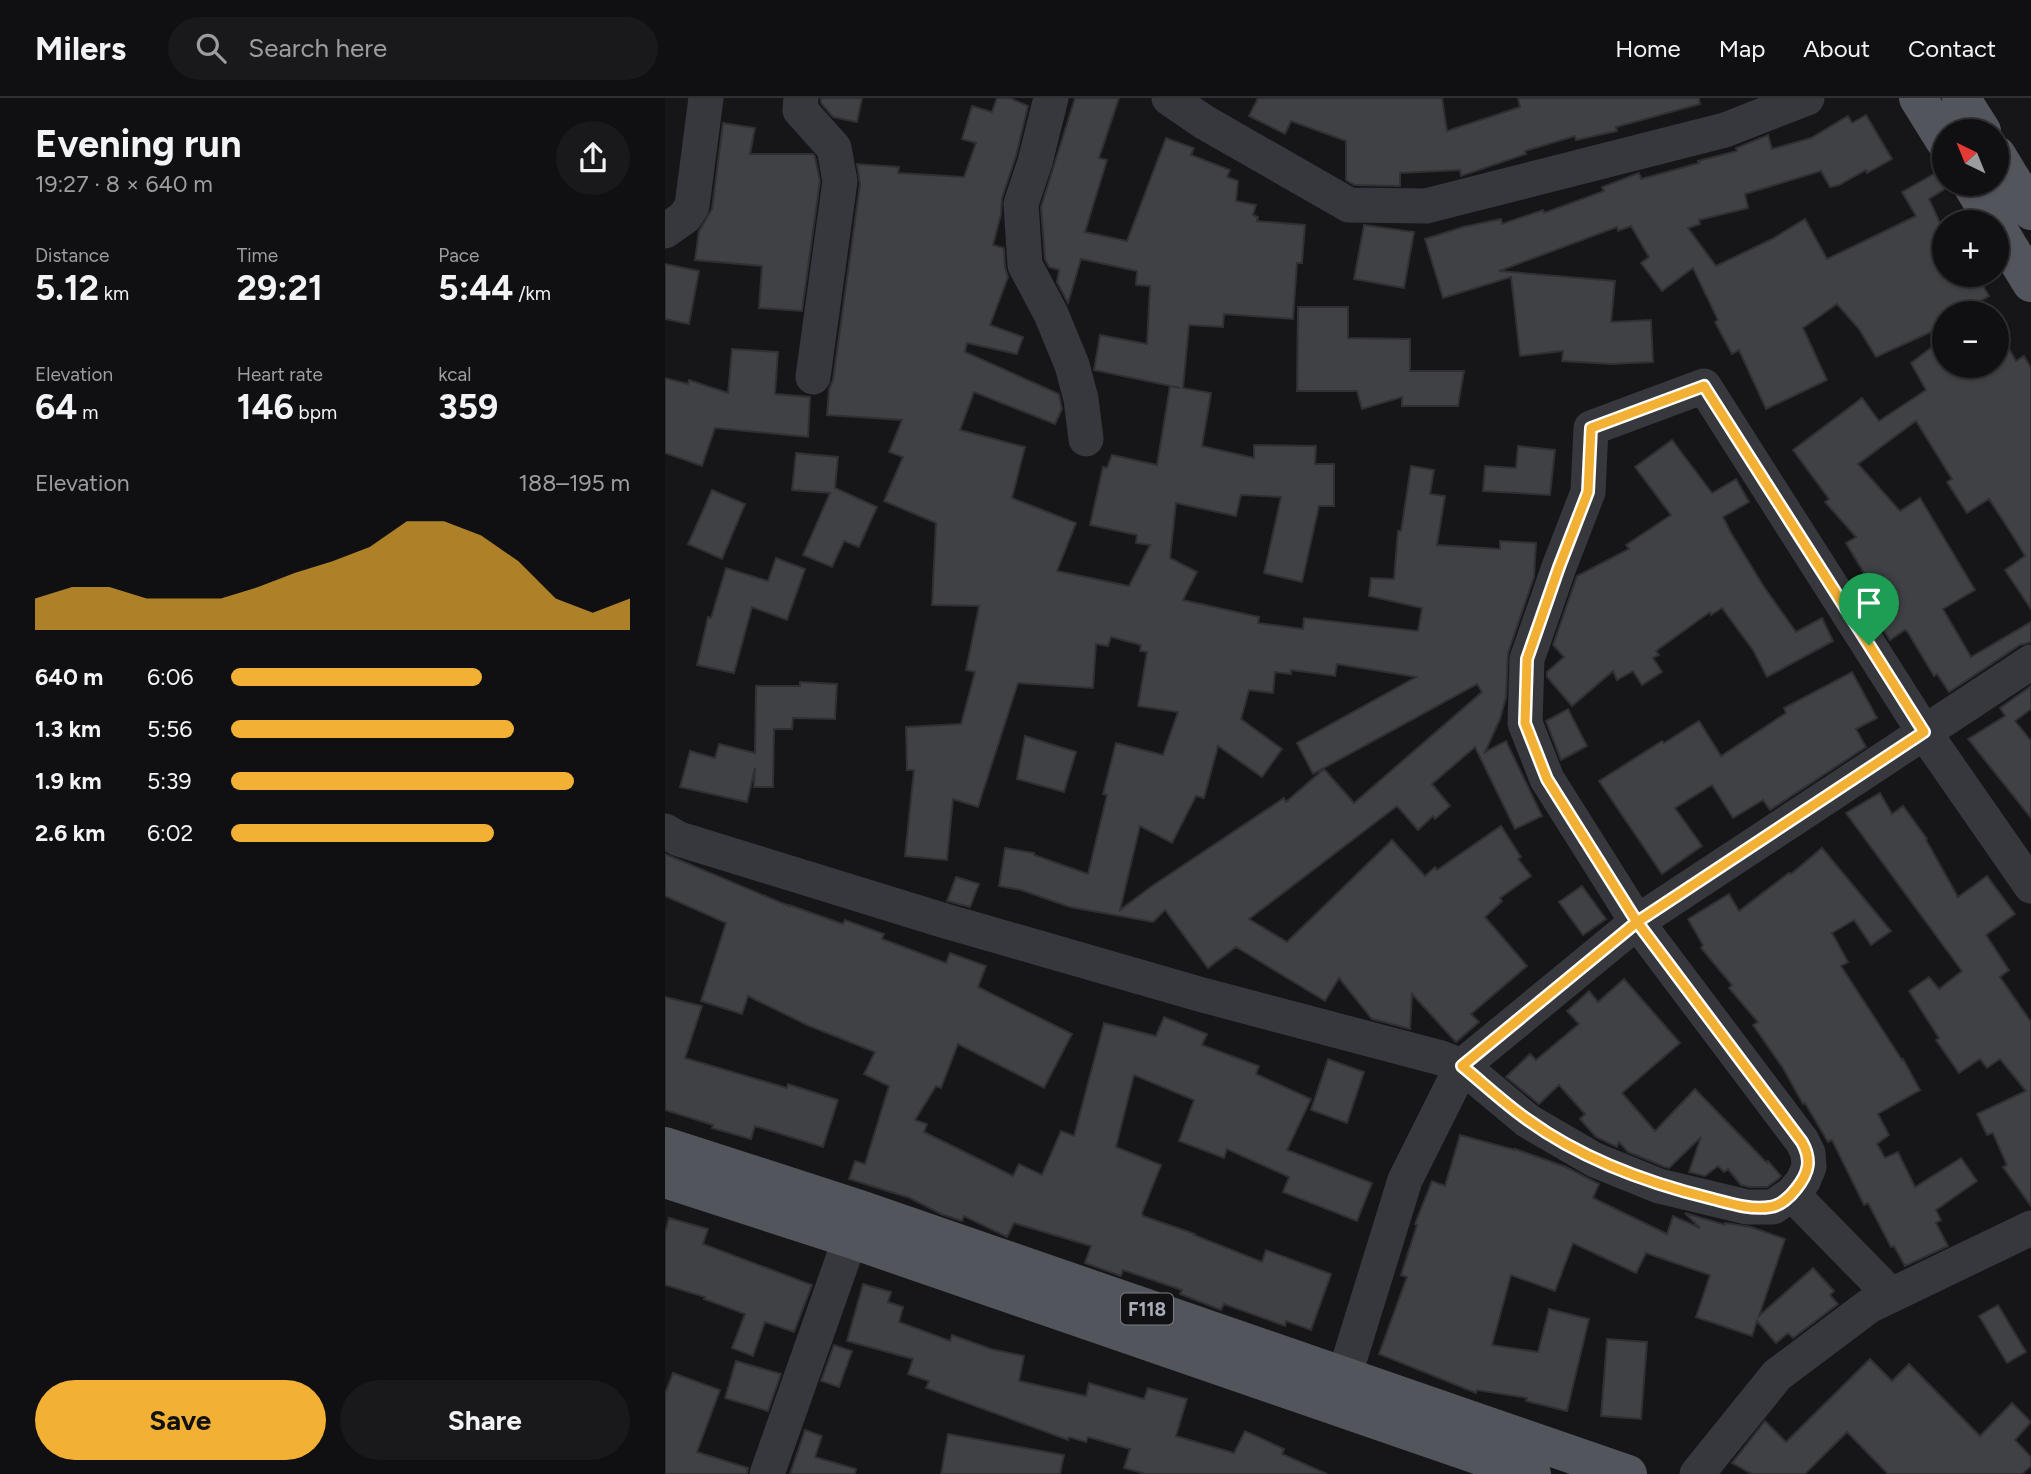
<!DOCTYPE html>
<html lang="en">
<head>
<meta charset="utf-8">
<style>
	:root { --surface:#101012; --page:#19191b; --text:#f1f3f6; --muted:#9c9d9f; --line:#303032; --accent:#f2b134 }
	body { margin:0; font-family:Figtree,sans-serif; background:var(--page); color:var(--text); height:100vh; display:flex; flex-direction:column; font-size:26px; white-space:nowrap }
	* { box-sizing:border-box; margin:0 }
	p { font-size:23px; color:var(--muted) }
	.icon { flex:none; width:38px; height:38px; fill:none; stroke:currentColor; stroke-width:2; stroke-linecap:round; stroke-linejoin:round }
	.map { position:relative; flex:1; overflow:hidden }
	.panel { display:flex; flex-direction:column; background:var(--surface); width:665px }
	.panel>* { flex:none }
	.needle { width:46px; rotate:317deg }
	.tools { position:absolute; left:1267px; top:21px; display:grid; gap:14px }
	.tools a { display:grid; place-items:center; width:77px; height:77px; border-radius:50%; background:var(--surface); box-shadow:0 2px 5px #0004,0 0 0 2px var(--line); font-size:35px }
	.pin { position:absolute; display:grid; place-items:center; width:60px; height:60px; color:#fff; margin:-72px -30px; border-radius:50% 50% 50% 0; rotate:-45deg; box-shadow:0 0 7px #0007 }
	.pin .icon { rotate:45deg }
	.round { display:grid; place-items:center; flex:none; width:74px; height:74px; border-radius:37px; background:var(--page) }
	.overview { display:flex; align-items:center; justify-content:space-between; height:119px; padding:0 35px }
	h1 { font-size:38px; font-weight:700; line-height:52px }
	.figures { display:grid; grid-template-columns:repeat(3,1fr); gap:10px; height:119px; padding:7px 35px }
	.figures div { display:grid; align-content:center }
	.figures b { font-size:35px; font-weight:700 }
	.figures small { font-size:19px; font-weight:400 }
	.figures p { font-size:19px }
	.chart { height:196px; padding:14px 35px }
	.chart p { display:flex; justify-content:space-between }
	.chart svg { width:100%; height:126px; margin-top:7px; fill:var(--accent); opacity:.7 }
	.cta { display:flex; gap:14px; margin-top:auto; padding:14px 35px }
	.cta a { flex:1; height:80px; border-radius:42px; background:var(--accent); color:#111; font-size:28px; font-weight:700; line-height:80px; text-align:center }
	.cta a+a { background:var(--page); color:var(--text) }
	ul { padding:0 35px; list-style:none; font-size:23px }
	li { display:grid; grid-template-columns:112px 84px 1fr; align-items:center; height:52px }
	li i { height:18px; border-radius:9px; background:var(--accent) }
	header { display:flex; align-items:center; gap:42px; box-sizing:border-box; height:98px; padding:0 35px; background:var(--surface); border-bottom:2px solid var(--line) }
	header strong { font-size:33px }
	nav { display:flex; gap:38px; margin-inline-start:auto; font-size:24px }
	.search { width:490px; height:63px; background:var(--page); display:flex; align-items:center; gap:18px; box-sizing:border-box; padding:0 24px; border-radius:38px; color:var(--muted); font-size:26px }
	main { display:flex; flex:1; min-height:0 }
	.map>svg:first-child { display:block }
</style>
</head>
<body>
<header>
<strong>Milers</strong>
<div class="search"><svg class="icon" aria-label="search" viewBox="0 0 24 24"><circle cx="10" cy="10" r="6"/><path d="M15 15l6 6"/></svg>Search here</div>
<nav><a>Home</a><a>Map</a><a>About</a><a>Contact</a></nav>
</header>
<main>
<section class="panel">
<div class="overview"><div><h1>Evening run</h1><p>19:27 · 8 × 640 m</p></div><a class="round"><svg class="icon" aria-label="share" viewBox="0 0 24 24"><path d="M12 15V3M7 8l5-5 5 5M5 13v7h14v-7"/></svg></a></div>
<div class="figures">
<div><p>Distance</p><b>5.12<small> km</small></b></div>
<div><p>Time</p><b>29:21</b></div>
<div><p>Pace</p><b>5:44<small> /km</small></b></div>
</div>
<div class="figures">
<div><p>Elevation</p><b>64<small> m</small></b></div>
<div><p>Heart rate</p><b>146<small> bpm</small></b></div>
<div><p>kcal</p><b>359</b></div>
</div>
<div class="chart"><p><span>Elevation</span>188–195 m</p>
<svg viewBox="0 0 160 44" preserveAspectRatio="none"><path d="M0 44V33L10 29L20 29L30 33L40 33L50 33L60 29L70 24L80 20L90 15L100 6L110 6L120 11L130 20L140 33L150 38L160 33V44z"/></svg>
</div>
<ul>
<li><b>640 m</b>6:06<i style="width:63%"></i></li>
<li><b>1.3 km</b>5:56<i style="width:71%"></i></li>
<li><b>1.9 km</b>5:39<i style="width:86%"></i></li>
<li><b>2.6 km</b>6:02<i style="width:66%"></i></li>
</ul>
<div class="cta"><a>Save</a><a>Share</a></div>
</section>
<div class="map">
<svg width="1366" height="1376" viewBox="0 0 1366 1376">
	<rect width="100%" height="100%" fill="#161618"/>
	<!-- building -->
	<path fill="#404145" stroke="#303034" stroke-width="2" fill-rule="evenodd" d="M156 0H197L192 24 168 19 156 5Z
		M332 0H345L363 8 351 58 337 100 336 116 328 147 339 150 340 169 343 179 325 227 358 239 352 256 302 245 300 254 394 296 397 311 390 326 309 294 295 332 360 349 347 400 411 425 392 473 464 488 485 447 471 445 472 437 425 427 438 369 442 370 447 357 492 367 505 288 515 290 429 272 435 237 482 246 485 188 471 187 472 173 416 161 403 205 392 184 394 172 384 169 380 161 376 109 410 0H454L434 60 442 62 420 134 462 143 501 40 529 50 526 57 565 72 562 79 573 83 571 103 591 107 588 117 593 119 592 123 640 127 637 165H632L628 221 559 216 558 229 524 227 518 290 546 295 537 348 589 360V347L651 348 650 366H669V408H654L637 484 599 475 616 399 576 397 571 418 511 405 505 460 532 474 518 502 594 519 593 525 638 531 639 520 753 533 757 510 704 498 706 480 729 481 733 433H736L746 368 769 372 765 396 780 398 772 447 835 451V443L871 445 869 479 843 555 841 599 835 621 820 654 841 643 877 718 850 731 810 649 767 686 785 708 770 721 768 718 753 732 732 708 584 821 622 844 727 742 760 778 770 769 772 772 836 728 856 759 853 761 866 778 835 800 837 803 820 819 862 868 806 916 814 924 791 944 747 896 745 931 707 921 674 880 660 903 571 849 543 870 500 812 488 824 405 809 356 792 334 788 340 750 369 755V757L423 776 442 697 438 696 451 645 498 657 513 614 473 608 482 554 475 553 476 547 446 539 443 548 431 546 428 590 353 585 313 709 288 701 282 762 240 758 249 672H242L241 629 296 626 310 574 301 572 314 508 267 507 271 425 219 403 238 359 224 354 237 322 162 317 164 291 168 282 195 86 192 66 234 69 233 75 299 79 311 45 297 41 307 8 327 14ZM672 566 751 579 632 645 648 676 812 586 817 594 689 705 659 671 621 704 619 700 487 788 455 812 475 728 507 745 531 698 539 700 553 648 597 679 617 651 576 621 584 592 608 595 610 574 626 576V572L670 578Z
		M593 0H777L782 33 855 9 853 0H1034L1035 6 951 29 952 33 911 42 910 38 860 53 861 56 796 78 795 72 735 75V88L689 87 681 82V43L626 23 620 36 584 18Z
		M1201 17 1227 61 1202 75 1201 72 1174 87 1165 89 1156 73 1080 96 1083 110 1034 122 1035 126 1023 130 1051 168 1107 141 1140 121 1162 161 1251 118 1237 94 1274 73 1283 89 1264 101 1279 134V177H1312L1324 198 1294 215H1279V228L1211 259 1194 231 1172 206 1138 230 1162 282 1101 311 1074 252 1067 256 1050 224 1053 222 1028 170 997 193 976 165 984 159 966 128 953 133 952 129 834 173 950 183 946 224 986 222 988 264 945 266 897 263 898 253 855 258 846 179 778 200 760 141 798 129 836 121 837 126 878 112 879 115 939 93 937 89 974 75 976 81 1034 65 1033 63 1072 53 1071 50 1103 37 1107 51 1146 40 1183 18 1187 25Z
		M58 25 90 30 85 56H148L150 59 155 83 137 213 94 210 97 168 30 162 34 133 47 111Z
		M699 127 749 134 739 190 689 181Z
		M0 166 34 173 24 226 0 221Z
		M633 209H683V240L745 241V273H799L793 308H737V299L697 311 692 293H632Z
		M1332 230 1351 263 1359 258 1366 270V511L1340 472 1360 458 1348 438 1324 401 1302 415 1282 384 1287 381 1251 323 1193 366 1235 413 1255 400 1310 492 1278 511 1306 559 1366 524V544L1355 547 1284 594 1272 576 1269 578 1242 533 1240 532 1225 542 1203 508 1214 500 1181 445 1191 439 1160 404 1164 401 1128 352 1197 300 1214 323 1261 292 1246 265 1279 240V268H1332Z
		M67 251 113 254 110 296 145 299 143 339 50 330 37 368 0 355V280L23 286 24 282 63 295Z
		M1007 342 1047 395 1071 381 1084 404 1058 419 1066 435 1099 489 1131 534 1157 520 1168 543 1102 579 1088 552 1057 510 1046 517 1045 514 991 553 994 557 988 560 997 574 977 587 968 573 952 582 948 573 907 608 882 579V574L899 559 888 547 912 478 964 451 961 447 1006 417 970 369Z
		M853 348 890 352 885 397 818 393 820 368 851 370Z
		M131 355 173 359 170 390 212 409 194 449 179 443 167 469 138 457 165 395 127 392Z
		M47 392 80 406 57 461 23 446Z
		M111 460 140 471 122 522 87 509 69 575 32 567 43 519 46 520 61 470 103 483Z
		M1187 574 1212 620 1191 631 1201 649 1105 712 1098 702 1068 720 1047 687 1010 710 1037 748 997 776 934 683 997 643 999 645 1034 623 1056 658 1121 615 1119 610Z
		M135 584 172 586 170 621 128 620 127 631H109L108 689H89L90 670 82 704 15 689 25 653 50 660 54 646 90 655 91 588H135Z
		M1366 588V611L1350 623 1366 643V720L1303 641 1340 618 1335 610Z
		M903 611 922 648 896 662 881 623Z
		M360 638 411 654 399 694 352 681Z
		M1215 695 1227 716 1238 708 1262 741 1261 742 1293 799 1322 778 1350 816 1321 837 1344 872 1335 879 1366 924V1108L1338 1069 1342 1067 1328 1035 1322 1037 1312 1016 1361 993 1335 961 1322 970 1315 961 1294 975 1271 942 1274 940 1244 893 1264 879 1274 891 1297 873 1181 715Z
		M1157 750 1226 833 1206 847 1189 822 1167 835 1183 864 1176 868 1237 962 1238 961 1255 992 1213 1016 1224 1037 1212 1046 1220 1060 1233 1054 1250 1089 1296 1060 1312 1083 1271 1112 1276 1122 1271 1125 1283 1148 1240 1168 1229 1148 1226 1149 1203 1105 1199 1107 1167 1042 1163 1044 1140 1005 1138 1006 1118 970 1088 927 1093 924 1064 890 1067 887 1036 850 1038 847 1023 821 1064 796 1074 813 1124 775 1126 776Z
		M0 756 124 808V807L178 826 180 822 219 836 217 841 281 865 285 855 321 868 313 889 407 936 379 990 293 946 276 990 271 988 250 1022 262 1026 259 1034 348 1078 354 1066 377 1077 396 1033 409 1038 439 925 491 938 499 919 542 936 537 947 594 968 591 976 646 1001 622 1052 707 1085 692 1123 618 1094 624 1079 562 1051 559 1060 514 1043 529 1002 469 977 451 1049 496 1067 477 1115 478 1118 530 1136 529 1137 597 1164 601 1152 666 1176 646 1232 621 1223 620 1228 559 1206 556 1212 515 1196 517 1192 458 1172 456 1178 420 1165 426 1148 349 1125 342 1139 299 1118 297 1123 276 1116 245 1100 184 1081 190 1063 200 1066 224 988 199 976 210 954 142 927 83 898 77 916 36 903 61 825 0 798Z
		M291 779 314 786 305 809 282 803Z
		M917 788 941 821 918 837 894 804Z
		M959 881 1015 945 957 995 990 1033 1030 991 1102 1065 1103 1063 1116 1078 1113 1081 1102 1089H1084L1076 1087 1063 1071 1059 1074 1053 1068 1040 1078 1024 1074 1036 1039 1004 1070 1000 1069 963 1054 954 1044 952 1049 931 1039 915 1021 920 1016 894 987 874 1006 841 979 865 956 871 962 914 926 902 913 924 893 933 904Z
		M0 899 37 908 20 960 122 990 123 986 173 1002 158 1049 90 1028 86 1041 47 1030 48 1027 0 1012Z
		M663 961 699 974 682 1025 646 1012Z
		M795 1037 850 1052V1051L901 1069 934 1086 928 1100 1002 1136 1008 1118 1035 1130 1020 1115 1060 1127V1125L1086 1129 1120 1141 1094 1218 1148 1170 1169 1193 1165 1197 1173 1206 1128 1240 1123 1235 1111 1245 1092 1223 1087 1238 1031 1219 1045 1177 981 1155 971 1175 908 1145 890 1193 846 1177 827 1247 873 1254 884 1211 924 1221 902 1313 861 1303 862 1300 812 1292 811 1295 714 1256 742 1179 736 1177 752 1127 750 1126 767 1083 780 1088Z
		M4 1120 43 1131 38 1146 147 1187 129 1234 100 1224 88 1258 67 1250 80 1216 39 1201 40 1199 0 1187V1135Z
		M198 1186 226 1194 223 1204 238 1209 234 1224 285 1243 287 1237 326 1251 359 1258 354 1283 421 1298 424 1285 479 1301 483 1290 522 1301 511 1338 569 1355 580 1333 619 1351 617 1356 662 1376H481L459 1370 465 1351 423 1339 421 1344 404 1339 403 1342 261 1290 264 1283 243 1276 248 1261 182 1243Z
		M1333 1207 1361 1254 1342 1265 1314 1218Z
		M942 1241 982 1244 976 1321 936 1318Z
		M169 1247 187 1253 174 1289 156 1283Z
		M1205 1261 1227 1283 1244 1266 1315 1338 1347 1305 1366 1324 1350 1342 1366 1359V1368L1357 1376H1223L1182 1334 1140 1376H1087L1067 1365 1100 1323 1121 1344Z
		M71 1263 116 1276 103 1313 60 1300Z
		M8 1275 55 1292 32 1354 83 1370 82 1376H0V1296Z
		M140 1332 157 1338 150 1359 191 1371 190 1376H125Z
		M283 1336 399 1357 395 1376H276Z"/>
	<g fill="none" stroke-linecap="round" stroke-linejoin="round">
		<!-- minor -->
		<path stroke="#37383d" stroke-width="35" d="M136 0 135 12 169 50 175 83 148 279
			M386 0 370 64 356 106 360 167 386 216 407 267 416 301 421 341
			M504 0 539 24 684 107 761 108 1060 32 1142 0
			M0 133 20 119 27 108 41 0
			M0 733 14 741 277 822 534 896 776 960 797 968 863 1023 930 1062 994 1088 1082 1109H1108L1127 1096 1138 1083 1144 1069 1143 1055 1137 1043 972 824 882 681 860 625 862 561 894 469 923 394 926 330 1039 288 1259 634 1366 788
			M1127 1096 1226 1197
			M679 1279 740 1082 797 968 972 824 1366 564
			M102 1376 185 1141
			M1032 1376 1112 1277 1204 1208 1366 1130"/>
		<!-- major -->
		<path stroke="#53555c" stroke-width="38" d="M1253 0 1279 42
			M1296 0 1317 33
			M1332 57 1366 113
			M1306 86 1329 124
			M1332 129 1366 185
			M0 1048 195 1111 963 1376
			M0 1081 185 1141 867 1376"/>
	</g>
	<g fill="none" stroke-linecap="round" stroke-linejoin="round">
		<defs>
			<path id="route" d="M1204 547 1259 634 972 824 797 968C819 986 840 1006 863 1022 918 1062 982 1085 1048 1101 1067 1106 1086 1112 1105 1109 1115 1108 1125 1099 1131 1091 1144 1075 1147 1062 1137 1044L972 824 882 681 860 625 862 561 894 469 923 394 926 330 1039 288 1204 547"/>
		</defs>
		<!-- route casing -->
		<use href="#route" stroke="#fff" stroke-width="14"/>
		<!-- route -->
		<use href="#route" stroke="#f2b134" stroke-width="9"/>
	</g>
	<g text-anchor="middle" stroke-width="7" stroke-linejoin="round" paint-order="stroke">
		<!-- shield labels -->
		<rect fill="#111113" stroke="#7b7e86" stroke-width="2" x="456" y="1195.5" width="52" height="31" rx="5"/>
		<g font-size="19" font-weight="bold" fill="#a8adb8">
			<text x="482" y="1218">F118</text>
		</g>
	</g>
</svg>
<div class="tools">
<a><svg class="needle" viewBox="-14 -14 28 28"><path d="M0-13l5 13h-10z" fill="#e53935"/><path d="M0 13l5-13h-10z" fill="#9c9d9f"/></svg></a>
<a>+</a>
<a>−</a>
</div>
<div class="pin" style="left:1204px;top:547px;background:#1e9e55"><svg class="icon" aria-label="arrive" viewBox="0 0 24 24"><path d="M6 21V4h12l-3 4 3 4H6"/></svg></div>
</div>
</main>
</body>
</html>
